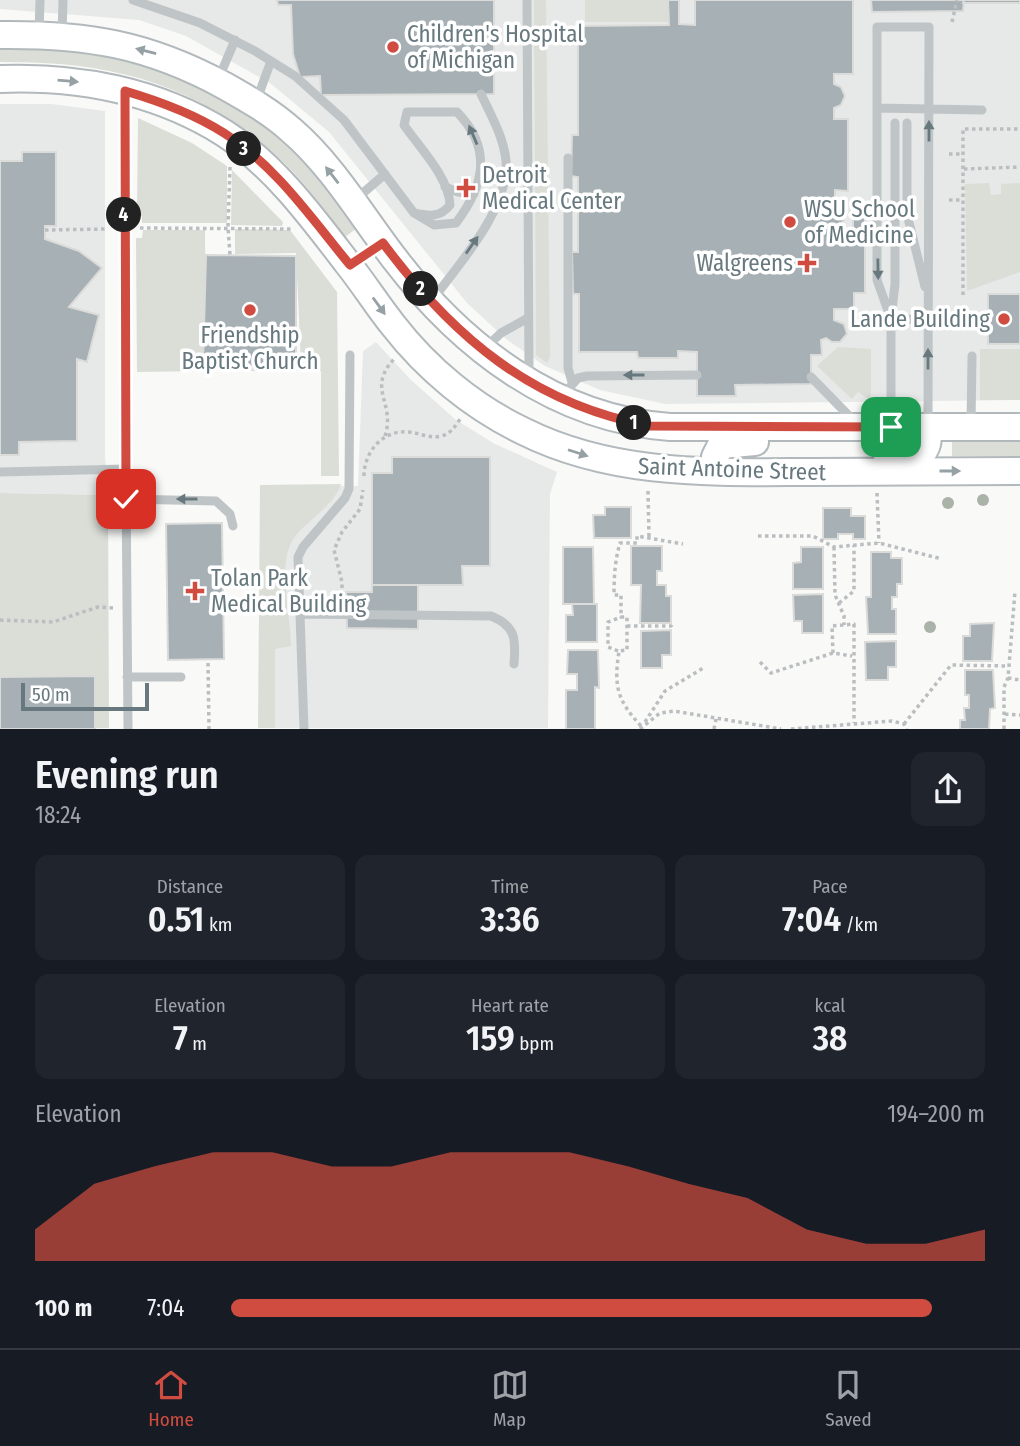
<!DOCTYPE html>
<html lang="en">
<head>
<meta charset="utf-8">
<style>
	:root { --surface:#171b24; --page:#20242c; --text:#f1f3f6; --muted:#9ea1a6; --line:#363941; --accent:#d14c40 }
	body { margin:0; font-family:"Fira Sans Condensed",sans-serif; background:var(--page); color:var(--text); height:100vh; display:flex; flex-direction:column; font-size:26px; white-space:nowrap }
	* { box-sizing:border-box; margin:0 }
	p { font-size:23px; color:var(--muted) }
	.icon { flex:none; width:38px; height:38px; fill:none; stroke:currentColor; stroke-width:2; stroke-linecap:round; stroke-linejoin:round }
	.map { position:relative; height:729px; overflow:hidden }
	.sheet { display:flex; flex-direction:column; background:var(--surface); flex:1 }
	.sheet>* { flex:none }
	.scale { position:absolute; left:21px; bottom:18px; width:128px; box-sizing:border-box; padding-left:7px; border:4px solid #67797f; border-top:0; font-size:19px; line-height:24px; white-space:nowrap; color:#67797f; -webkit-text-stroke:5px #fff; paint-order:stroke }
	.pin { position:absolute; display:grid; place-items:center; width:60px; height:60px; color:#fff; margin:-30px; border-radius:14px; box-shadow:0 4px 10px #0006 }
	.km { position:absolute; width:35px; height:35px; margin:-18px; border-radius:50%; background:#222; color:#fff; font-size:19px; line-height:35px; text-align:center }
	.round { display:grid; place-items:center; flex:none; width:74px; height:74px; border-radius:14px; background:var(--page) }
	.headline { display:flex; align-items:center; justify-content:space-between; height:119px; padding:0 35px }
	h1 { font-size:38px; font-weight:600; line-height:52px }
	.metrics { display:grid; grid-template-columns:repeat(3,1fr); gap:10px; height:119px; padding:7px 35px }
	.metrics div { display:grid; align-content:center; border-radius:14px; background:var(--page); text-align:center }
	.metrics b { font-size:35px; font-weight:600 }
	.metrics small { font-size:19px; font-weight:400 }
	.metrics p { font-size:19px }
	.chart { height:196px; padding:14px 35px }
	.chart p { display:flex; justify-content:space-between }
	.chart svg { width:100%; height:126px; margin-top:7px; fill:var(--accent); opacity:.7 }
	ul { padding:0 35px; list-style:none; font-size:23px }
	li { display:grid; grid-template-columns:112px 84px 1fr; align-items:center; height:52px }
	li i { height:18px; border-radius:9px; background:var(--accent) }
	.menu { display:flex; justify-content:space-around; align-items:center; height:98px; border-top:2px solid var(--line); background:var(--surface); font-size:19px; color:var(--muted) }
	.menu a { display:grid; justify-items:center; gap:4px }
	.menu .on { color:var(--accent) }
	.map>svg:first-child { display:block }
</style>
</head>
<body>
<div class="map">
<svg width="1020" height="729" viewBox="0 0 1020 729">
	<rect width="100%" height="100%" fill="#f9f9f8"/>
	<!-- built -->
	<path fill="#e7e9e8" d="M0 0H1020V400L665 404 600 390 545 366 506 339 467 303 329 132 270 83 186 36 139 20 0 9Z
		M0 104H52L105 111V456L108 495 0 493Z
		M376 342 410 379 456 420 495 444 557 472 550 494 548 728H262V485L358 486 363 351Z"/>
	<!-- green -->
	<path fill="#daded7" d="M534 0H546L550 357 547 363 536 355Z
		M585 0H668V22H585Z
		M0 47C105 48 203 70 283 143 311 168 334 198 357 228L345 237C326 212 307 185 284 163 199 84 114 61 0 62Z
		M138 118 192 143 227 166V223H142V216L137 215Z
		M232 170 283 222 282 226 231 225Z
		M989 183 991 195 1001 194V184L1020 183V272L967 291 965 184Z
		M235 229 290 230 337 292 339 476H321V371H247V365L301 364 296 253 235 254Z
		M143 230H205L206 371 137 372 136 238H142Z
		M838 347 871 349V398L868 399 858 392 852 399 817 366Z
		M980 349H1020V400H980Z
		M952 438H1020V456H952Z
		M341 484C334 506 307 520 294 538 276 564 291 615 291 646L275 649V728H258L260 485Z
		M0 493 108 495 109 728 0 729Z"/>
	<!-- building -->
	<path fill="#a7b0b4" stroke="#dbdbda" stroke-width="2" d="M277 0H494V94L321 95 320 76 300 77 293 54 291 5H278Z
		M668 0H679V24L695 25V0H853V74H834V84L841 87 845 96 841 105 834 108V119H848V191L835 190V202L843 205 846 214 843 222 834 226V235H853V206H865V293H854V309H834V320L844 324 847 334 840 342H832L826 338 821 340 822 355H811V384L735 385 736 396H697V352L678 351V358H638L637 352H579V294H573L572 252H578V177L571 176 572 135H578V26L669 25Z
		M871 0H964L963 11 872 12Z
		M964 0H1020V3H963Z
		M22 152H56V226H45V239L79 251 102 268 69 307 99 315 87 362 77 359V441L19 442V455H0V161H22Z
		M206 255 296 256V368L203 364Z
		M988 294H1020V344H988Z
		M392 457H490V566H462L463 585H372V473H392Z
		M605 507H631V538H594L593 515H605Z
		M823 508H851V516H865V539H853V534H838V539H823Z
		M222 523 224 659 168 660 166 524Z
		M631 546H662V571H657V585H666V596H671V623H640L641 585H631Z
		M563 547H593L594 604H563Z
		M801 547H823V589H793V563L801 562Z
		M871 552H891V558H902V584H897V597H892V609H896V634H868L866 597H871Z
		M372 585H418V629L347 628 346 592H372Z
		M823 594V633H802V621H794L793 595Z
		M572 604H597V642H566V615H573Z
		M994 623 992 661H963V636H970V624Z
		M671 630V655H662V668H641V631Z
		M896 641V667H888V680H866L865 642Z
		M568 650H598L599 688 595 687V729H566V690H577V674H567Z
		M965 670H993L995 708 990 709 989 729H960V720H965L964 708H969V695H965Z
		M95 676V729H0V677Z"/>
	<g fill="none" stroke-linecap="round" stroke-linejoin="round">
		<defs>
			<path id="secondary" d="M0 35C86 34 148 44 225 86 248 99 271 112 291 130 332 165 361 215 394 258 462 347 555 419 670 427H1020
				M0 79C78 76 157 91 224 133 274 165 312 217 348 264 364 284 377 305 393 325 427 369 473 407 523 431 615 477 715 472 815 472 884 472 952 471 1020 471
				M887 455H920C929 447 928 439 928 427
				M716 471 715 457 721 445 755 442"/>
		</defs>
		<!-- secondary casing -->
		<use href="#secondary" stroke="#b2b9bc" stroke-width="30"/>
		<!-- path -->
		<path stroke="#babec0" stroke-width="3.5" stroke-dasharray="3.5 3.5" stroke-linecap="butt" d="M952 22 957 0
			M949 154H963
			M230 167 228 227 230 255
			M964 169 1020 167
			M949 200H963
			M140 228 292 229
			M45 230 108 229
			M963 295V129H1020
			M385 436C396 403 366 389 394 359
			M364 476C364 452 383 429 409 432 420 433 430 439 441 436 451 434 455 426 461 418
			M648 491 649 537
			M877 493 879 543
			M758 536H813L834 547 879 543 942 559
			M834 547 835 595 844 616V625
			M342 602V582L334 550 342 532 360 509 363 490
			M839 603 854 591V545
			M0 620 53 622 98 607 115 608
			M627 626H671L673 629
			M618 651 608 647V622L621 617
			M833 653 832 626 854 624V723
			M760 662 771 673 833 653 852 656
			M208 663 209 729
			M1008 678 1020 680
			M1005 714 1020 715
			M645 722 665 691 705 667
			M904 724 951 665 1008 666
			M641 726C616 699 614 685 619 651L627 650V617H621V595H614C614 577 615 560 620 543H637V536L683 544
			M640 729 660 713 674 711 781 729
			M714 729 716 719
			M791 729 892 721 904 724 907 729
			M1004 729V687L1008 678 1015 591"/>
		<!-- lane -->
		<path stroke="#bfc5c7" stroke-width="9" d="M133 0 200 23 255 51 295 76 344 120 414 213 434 225 456 223C484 186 493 149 457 112H407L404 125C419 147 449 177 450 205 440 218 428 216 414 213
			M527 0 529 376
			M39 33 40 0
			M62 35 63 0
			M218 80 235 40
			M125 93 124 229 128 729
			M256 102 271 61
			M878 108 982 110
			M895 123V284L891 319H928
			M907 123V214L925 287
			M568 158V368L572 382
			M445 187 458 192 474 194
			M356 199 385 174
			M433 299C460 263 509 209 506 161 504 138 491 115 481 94
			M484 349 501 333 528 318
			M811 377 853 420
			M570 387 578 378 587 376 697 375
			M891 424V319L877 280V27H929L928 425
			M971 425 972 356
			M0 472 126 469
			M126 499 216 501 230 514 233 526
			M301 614 491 616C516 626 516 639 514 664
			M127 677H181
			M304 729 298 557 303 547 345 498 349 489 350 355"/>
		<!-- secondary -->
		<use href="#secondary" stroke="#fff" stroke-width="26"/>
	</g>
	<!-- trees -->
	<g fill="#abb2a8">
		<circle cx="983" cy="500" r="6"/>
		<circle cx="948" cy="503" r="6"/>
		<circle cx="930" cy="627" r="6"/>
	</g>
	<!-- one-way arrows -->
	<defs><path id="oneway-solid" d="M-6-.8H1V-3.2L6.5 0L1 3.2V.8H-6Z" transform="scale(1.75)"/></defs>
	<g fill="#95a1a5">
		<use href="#oneway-solid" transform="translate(146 51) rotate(-166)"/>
		<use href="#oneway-solid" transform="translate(68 81) rotate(5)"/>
		<use href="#oneway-solid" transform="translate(332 175) rotate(-128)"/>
		<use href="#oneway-solid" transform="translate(379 306) rotate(54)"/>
		<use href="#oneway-solid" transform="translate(578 453) rotate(18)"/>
		<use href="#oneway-solid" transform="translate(950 471)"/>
	</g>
	<g fill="#67797f">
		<use href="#oneway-solid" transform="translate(929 131) rotate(-90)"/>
		<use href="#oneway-solid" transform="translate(473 135) rotate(-113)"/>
		<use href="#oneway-solid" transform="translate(472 245) rotate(-55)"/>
		<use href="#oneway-solid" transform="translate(878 269) rotate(89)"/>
		<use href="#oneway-solid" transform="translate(928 359) rotate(-90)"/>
		<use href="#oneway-solid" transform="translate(634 375) rotate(180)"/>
		<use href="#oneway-solid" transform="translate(187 499) rotate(180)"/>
	</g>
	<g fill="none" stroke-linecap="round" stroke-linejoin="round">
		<defs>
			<path id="route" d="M126 499 125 91C159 101 194 114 224 133 276 166 312 219 350 265L383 243C453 337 532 404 650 426L891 427"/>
		</defs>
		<!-- route casing -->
		<use href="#route" stroke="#fff" stroke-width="14"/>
		<!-- route -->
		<use href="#route" stroke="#d14c40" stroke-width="9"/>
	</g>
	<!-- markers -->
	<g fill="#d14c40" stroke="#fff" stroke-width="2.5">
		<circle cx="393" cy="47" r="7"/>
		<path d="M462.5 177.5h7v7h7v7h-7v7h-7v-7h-7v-7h7z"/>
		<circle cx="790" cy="222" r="7"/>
		<path d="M803.5 252.5h7v7h7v7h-7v7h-7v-7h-7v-7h7z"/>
		<circle cx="250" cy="310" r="7"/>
		<circle cx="1004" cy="319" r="7"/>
		<path d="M191.5 580.5h7v7h7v7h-7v7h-7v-7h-7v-7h7z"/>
	</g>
	<g text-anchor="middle" stroke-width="7" stroke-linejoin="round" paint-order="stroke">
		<!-- poi labels -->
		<g font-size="23" fill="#67797f" stroke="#fff" text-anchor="start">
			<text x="407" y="42">Children's Hospital<tspan x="407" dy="26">of Michigan</tspan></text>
			<text x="482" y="183">Detroit<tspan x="482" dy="26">Medical Center</tspan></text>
			<text x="804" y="217">WSU School<tspan x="804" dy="26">of Medicine</tspan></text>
			<text x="793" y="271" text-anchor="end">Walgreens</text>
			<text x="990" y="327" text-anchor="end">Lande Building</text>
			<text x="250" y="343" text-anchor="middle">Friendship<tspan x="250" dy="26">Baptist Church</tspan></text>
			<text x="211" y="586">Tolan Park<tspan x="211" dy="26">Medical Building</tspan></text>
		</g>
		<!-- street labels -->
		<g font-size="23" fill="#67797f" stroke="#fff">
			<text transform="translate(732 469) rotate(2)" y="8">Saint Antoine Street</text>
		</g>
	</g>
</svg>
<div class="scale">50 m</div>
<div class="pin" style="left:891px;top:427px;background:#1e9e55"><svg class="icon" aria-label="arrive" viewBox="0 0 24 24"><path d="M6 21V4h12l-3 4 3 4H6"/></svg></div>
<div class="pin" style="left:126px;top:499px;background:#d93025"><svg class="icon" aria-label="check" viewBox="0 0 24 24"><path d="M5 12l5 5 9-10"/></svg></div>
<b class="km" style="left:634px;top:423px">1</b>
<b class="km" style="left:421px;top:289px">2</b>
<b class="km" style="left:244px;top:149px">3</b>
<b class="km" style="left:124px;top:215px">4</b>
</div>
<section class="sheet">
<div class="headline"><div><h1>Evening run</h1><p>18:24</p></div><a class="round"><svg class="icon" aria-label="share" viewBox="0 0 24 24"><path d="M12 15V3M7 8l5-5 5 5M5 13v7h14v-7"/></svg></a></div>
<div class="metrics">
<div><p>Distance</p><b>0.51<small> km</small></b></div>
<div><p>Time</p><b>3:36</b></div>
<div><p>Pace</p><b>7:04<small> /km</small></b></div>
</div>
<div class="metrics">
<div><p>Elevation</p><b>7<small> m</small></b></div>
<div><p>Heart rate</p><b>159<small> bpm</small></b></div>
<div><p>kcal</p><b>38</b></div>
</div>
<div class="chart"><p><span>Elevation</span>194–200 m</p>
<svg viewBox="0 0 160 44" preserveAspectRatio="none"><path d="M0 44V33L10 17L20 11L30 6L40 6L50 11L60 11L70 6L80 6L90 6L100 11L110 17L120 22L130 33L140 38L150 38L160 33V44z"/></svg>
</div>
<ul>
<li><b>100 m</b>7:04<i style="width:93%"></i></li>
</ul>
</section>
<nav class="menu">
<a class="on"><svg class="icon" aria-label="home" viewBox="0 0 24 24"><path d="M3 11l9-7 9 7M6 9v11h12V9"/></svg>Home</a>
<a><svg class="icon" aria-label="map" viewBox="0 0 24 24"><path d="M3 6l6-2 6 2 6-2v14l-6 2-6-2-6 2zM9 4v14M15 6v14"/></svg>Map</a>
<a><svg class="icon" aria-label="saved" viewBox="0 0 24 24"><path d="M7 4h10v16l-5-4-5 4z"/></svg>Saved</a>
</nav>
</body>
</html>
